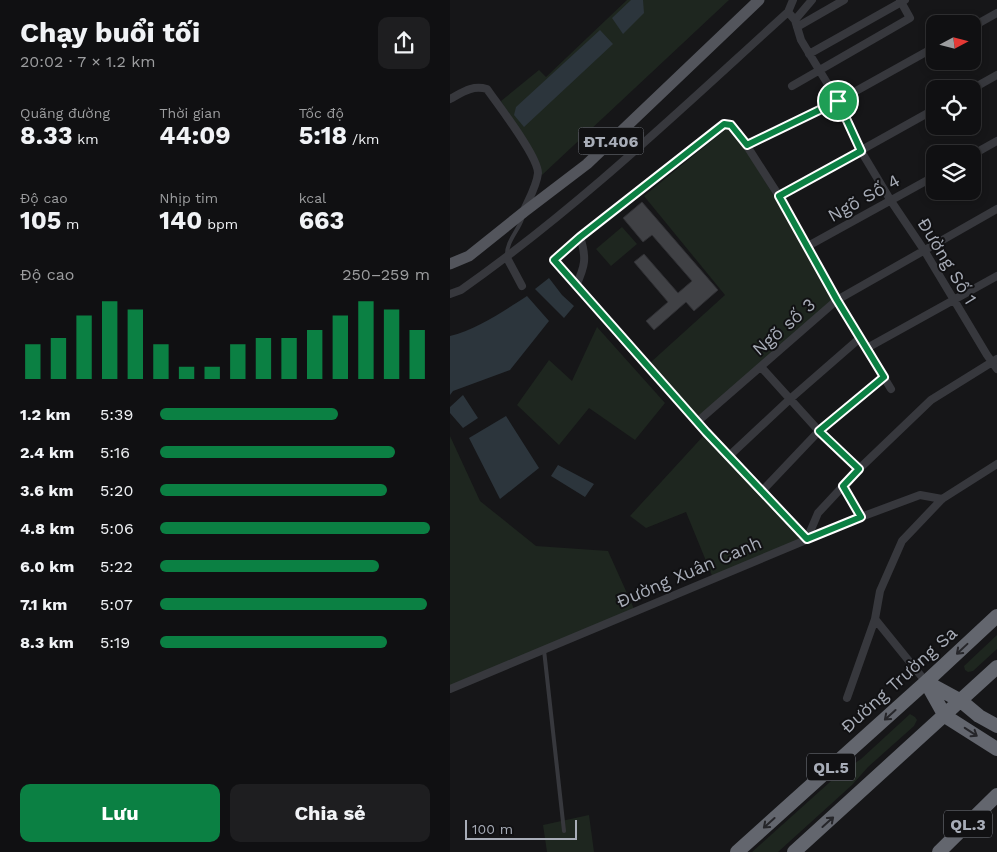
<!DOCTYPE html>
<html lang="vi">
<head>
<meta charset="utf-8">
<style>
	:root { --surface:#101012; --page:#1e1e20; --text:#f1f3f6; --muted:#9c9d9f; --line:#303032; --accent:#0b8043 }
	body { margin:0; font-family:"Work Sans",sans-serif; background:var(--page); color:var(--text); height:100vh; display:flex; flex-direction:column; font-size:19px; white-space:nowrap }
	* { box-sizing:border-box; margin:0 }
	p { font-size:16px; color:var(--muted) }
	.icon { flex:none; width:28px; height:28px; fill:none; stroke:currentColor; stroke-width:2; stroke-linecap:round; stroke-linejoin:round }
	.map { position:relative; flex:1; overflow:hidden }
	.side { display:flex; flex-direction:column; background:var(--surface); width:450px }
	.side>* { flex:none }
	.needle { width:32px; rotate:83deg }
	.controls { position:absolute; left:476px; top:15px; display:grid; gap:10px }
	.controls a { display:grid; place-items:center; width:55px; height:55px; border-radius:10px; background:var(--surface); box-shadow:0 2px 8px #0003,0 0 0 1px var(--line); font-size:25px }
	.scale { position:absolute; left:15px; bottom:12px; width:112px; box-sizing:border-box; padding-left:5px; border:2px solid #a8adb8; border-top:0; font-size:14px; line-height:18px; white-space:nowrap; color:#a8adb8; -webkit-text-stroke:4px #111113; paint-order:stroke }
	.pin { position:absolute; display:grid; place-items:center; width:42px; height:42px; color:#fff; margin:-21px; border:2px solid #fff; border-radius:50%; box-shadow:0 1px 5px #0007 }
	.round { display:grid; place-items:center; flex:none; width:52px; height:52px; border-radius:10px; background:var(--page) }
	.head { display:flex; align-items:center; justify-content:space-between; height:85px; padding:0 20px }
	h1 { font-size:28px; font-weight:700; line-height:38px }
	.metrics { display:grid; grid-template-columns:repeat(3,1fr); gap:8px; height:85px; padding:5px 20px }
	.metrics div { display:grid; align-content:center }
	.metrics b { font-size:25px; font-weight:700 }
	.metrics small { font-size:14px; font-weight:400 }
	.metrics p { font-size:14px }
	.chart { height:140px; padding:10px 20px }
	.chart p { display:flex; justify-content:space-between }
	.chart svg { width:100%; height:90px; margin-top:5px; stroke:var(--accent); stroke-width:6 }
	.action { display:flex; gap:10px; margin-top:auto; padding:10px 20px }
	.action a { flex:1; height:58px; border-radius:10px; background:var(--accent); color:#fff; font-size:20px; font-weight:700; line-height:58px; text-align:center }
	.action a+a { background:var(--page); color:var(--text) }
	ul { padding:0 20px; list-style:none; font-size:16px }
	li { display:grid; grid-template-columns:80px 60px 1fr; align-items:center; height:38px }
	li i { height:12px; border-radius:6px; background:var(--accent) }
	main { display:flex; flex:1; min-height:0 }
	.map>svg:first-child { display:block }
</style>
</head>
<body>
<main>
<section class="side">
<div class="head"><div><h1>Chạy buổi tối</h1><p>20:02 · 7 × 1.2 km</p></div><a class="round"><svg class="icon" aria-label="share" viewBox="0 0 24 24"><path d="M12 15V3M7 8l5-5 5 5M5 13v7h14v-7"/></svg></a></div>
<div class="metrics">
<div><p>Quãng đường</p><b>8.33<small> km</small></b></div>
<div><p>Thời gian</p><b>44:09</b></div>
<div><p>Tốc độ</p><b>5:18<small> /km</small></b></div>
</div>
<div class="metrics">
<div><p>Độ cao</p><b>105<small> m</small></b></div>
<div><p>Nhịp tim</p><b>140<small> bpm</small></b></div>
<div><p>kcal</p><b>663</b></div>
</div>
<div class="chart"><p><span>Độ cao</span>250–259 m</p>
<svg viewBox="0 0 160 44" preserveAspectRatio="none"><path d="M5 44V27M15 44V24M25 44V13M35 44V6M45 44V10M55 44V27M65 44V38M75 44V38M85 44V27M95 44V24M105 44V24M115 44V20M125 44V13M135 44V6M145 44V10M155 44V20"/></svg>
</div>
<ul>
<li><b>1.2 km</b>5:39<i style="width:66%"></i></li>
<li><b>2.4 km</b>5:16<i style="width:87%"></i></li>
<li><b>3.6 km</b>5:20<i style="width:84%"></i></li>
<li><b>4.8 km</b>5:06<i style="width:100%"></i></li>
<li><b>6.0 km</b>5:22<i style="width:81%"></i></li>
<li><b>7.1 km</b>5:07<i style="width:99%"></i></li>
<li><b>8.3 km</b>5:19<i style="width:84%"></i></li>
</ul>
<div class="action"><a>Lưu</a><a>Chia sẻ</a></div>
</section>
<div class="map">
<svg width="547" height="852" viewBox="0 0 547 852">
	<rect width="100%" height="100%" fill="#161618"/>
	<!-- green -->
	<path fill="#1e261f" d="M177 0H279L92 175 51 101 89 70 96 77Z
		M281 125 387 300 247 422 201 362 275 295 194 196Z
		M172 227 187 244 161 266 146 249Z
		M147 327 215 403 185 440 139 408 109 445 67 405 99 360 122 381Z
		M256 433 357 539 263 578 236 512 196 528 180 516Z
		M0 436 30 501 86 546 158 551 185 611 0 689Z
		M547 635V649L523 671 518 672 515 670 514 666Z
		M460 714 465 717 467 720 464 726 418 767 402 785 328 852H302L390 773 411 759Z
		M139 815 144 852H97L93 825Z"/>
	<!-- water -->
	<path fill="#2c353c" d="M181 0H193L194 13 173 34 162 18Z
		M150 30 163 44 74 127 64 115 66 107Z
		M99 278 112 295 124 306 114 318 85 289Z
		M77 296 99 321 60 370 3 391 0 395V336C26 330 55 310 77 296Z
		M13 395 28 418 13 428 0 413V407Z
		M56 416 89 468 50 499 19 438Z
		M108 465 144 484 135 497 101 476Z"/>
	<!-- building -->
	<path fill="#404145" stroke="#303034" d="M192 202 268 290 244 311 236 302 204 330 196 321 218 302 184 262 194 254 228 293 242 281 202 235 193 242 173 218Z"/>
	<g fill="none" stroke-linecap="round" stroke-linejoin="round">
		<!-- lane -->
		<path stroke="#37383d" stroke-width="4" d="M57 256C56 242 68 231 72 219
			M94 650 114 831"/>
		<!-- street -->
		<path stroke="#37383d" stroke-width="8" d="M343 0 338 12 345 20 351 40 388 101 411 151 441 201 474 250 537 355 547 369
			M345 20 362 0
			M347 27 394 0
			M522 27 547 13
			M359 54 455 0
			M342 86 460 18 450 0
			M522 89 547 75
			M0 99C13 92 22 85 37 89 48 105 88 156 88 173 87 185 79 199 74 210
			M297 145 388 101 485 47
			M522 155 547 141
			M329 196 485 109
			M358 246 485 176
			M57 258 72 286
			M126 286C135 266 137 258 130 237
			M0 294 11 290C128 208 232 108 338 12
			M417 348 547 276
			M311 367 369 431 409 469
			M441 389 387 300 329 196 288 132 277 124 270 126 130 237 104 260 247 422 357 539 368 513 409 469 481 400 547 359
			M247 422 387 300 547 209
			M278 457 340 399 410 338
			M393 486 411 517
			M312 491 369 431 433 377
			M476 682 425 619 430 591 452 541 492 499 547 464
			M0 689 411 517 470 495 492 499
			M397 698 425 619"/>
		<!-- primary -->
		<path stroke="#53555c" stroke-width="11" d="M0 264 19 256 74 212 137 164 309 0"/>
		<!-- highway -->
		<path stroke="#63666e" stroke-width="14" d="M476 682 495 716 547 749
			M476 682 511 701 529 716 547 726
			M287 852 476 682 547 616
			M344 852 547 667
			M489 852 547 795"/>
	</g>
	<!-- one-way arrows -->
	<defs><path id="oneway-shaft" d="M-6 0H5M1.5-3L5.5 0L1.5 3" fill="none" stroke-width="1.6" stroke-linecap="round" stroke-linejoin="round" transform="scale(1.25)"/></defs>
	<g stroke="#26262a">
		<use href="#oneway-shaft" transform="translate(512 649) rotate(137)"/>
		<use href="#oneway-shaft" transform="translate(440 715) rotate(138)"/>
		<use href="#oneway-shaft" transform="translate(521 732) rotate(33)"/>
		<use href="#oneway-shaft" transform="translate(378 822) rotate(-42)"/>
		<use href="#oneway-shaft" transform="translate(319 823) rotate(138)"/>
	</g>
	<g fill="none" stroke-linecap="round" stroke-linejoin="round">
		<defs>
			<path id="route" d="M388 101 411 151 329 196 387 300 434 377 369 431 409 469 393 486 411 517 357 539 256 432 104 260 130 237 274 124 281 125 297 145Z"/>
		</defs>
		<!-- route casing -->
		<use href="#route" stroke="#fff" stroke-width="10"/>
		<!-- route -->
		<use href="#route" stroke="#0b8043" stroke-width="6"/>
	</g>
	<g text-anchor="middle" stroke-width="4" stroke-linejoin="round" paint-order="stroke">
		<!-- shield labels -->
		<g fill="#111113" stroke="#7b7e86" stroke-width="1">
			<rect x="128.5" y="127.5" width="65" height="27" rx="4"/>
			<rect x="357" y="753.5" width="48" height="27" rx="4"/>
			<rect x="494" y="810.5" width="48" height="27" rx="4"/>
		</g>
		<g font-size="16" font-weight="bold" fill="#a8adb8">
			<text x="161" y="147">ĐT.406</text>
			<text x="381" y="773">QL.5</text>
			<text x="518" y="830">QL.3</text>
		</g>
		<!-- street labels -->
		<g font-size="18" fill="#a8adb8" stroke="#111113">
			<text transform="translate(414 198) rotate(-29)" y="6">Ngõ Số 4</text>
			<text transform="translate(497 261) rotate(59)" y="6">Đường Số 1</text>
			<text transform="translate(334 327) rotate(-41)" y="6">Ngõ số 3</text>
			<text transform="translate(239 572) rotate(-23)" y="6">Đường Xuân Canh</text>
			<text transform="translate(449 680) rotate(-42)" y="6">Đường Trường Sa</text>
		</g>
	</g>
</svg>
<div class="controls">
<a><svg class="needle" viewBox="-14 -14 28 28"><path d="M0-13l5 13h-10z" fill="#e53935"/><path d="M0 13l5-13h-10z" fill="#9c9d9f"/></svg></a>
<a><svg class="icon" aria-label="locate" viewBox="0 0 24 24"><circle cx="12" cy="12" r="6"/><path d="M12 2v4M12 18v4M2 12h4M18 12h4"/></svg></a>
<a><svg class="icon" aria-label="layers" viewBox="0 0 24 24"><path d="M12 4l9 5-9 5-9-5zM3 14l9 5 9-5"/></svg></a>
</div>
<div class="scale">100 m</div>
<div class="pin" style="left:388px;top:101px;background:#1e9e55"><svg class="icon" aria-label="arrive" viewBox="0 0 24 24"><path d="M6 21V4h12l-3 4 3 4H6"/></svg></div>
</div>
</main>
</body>
</html>
